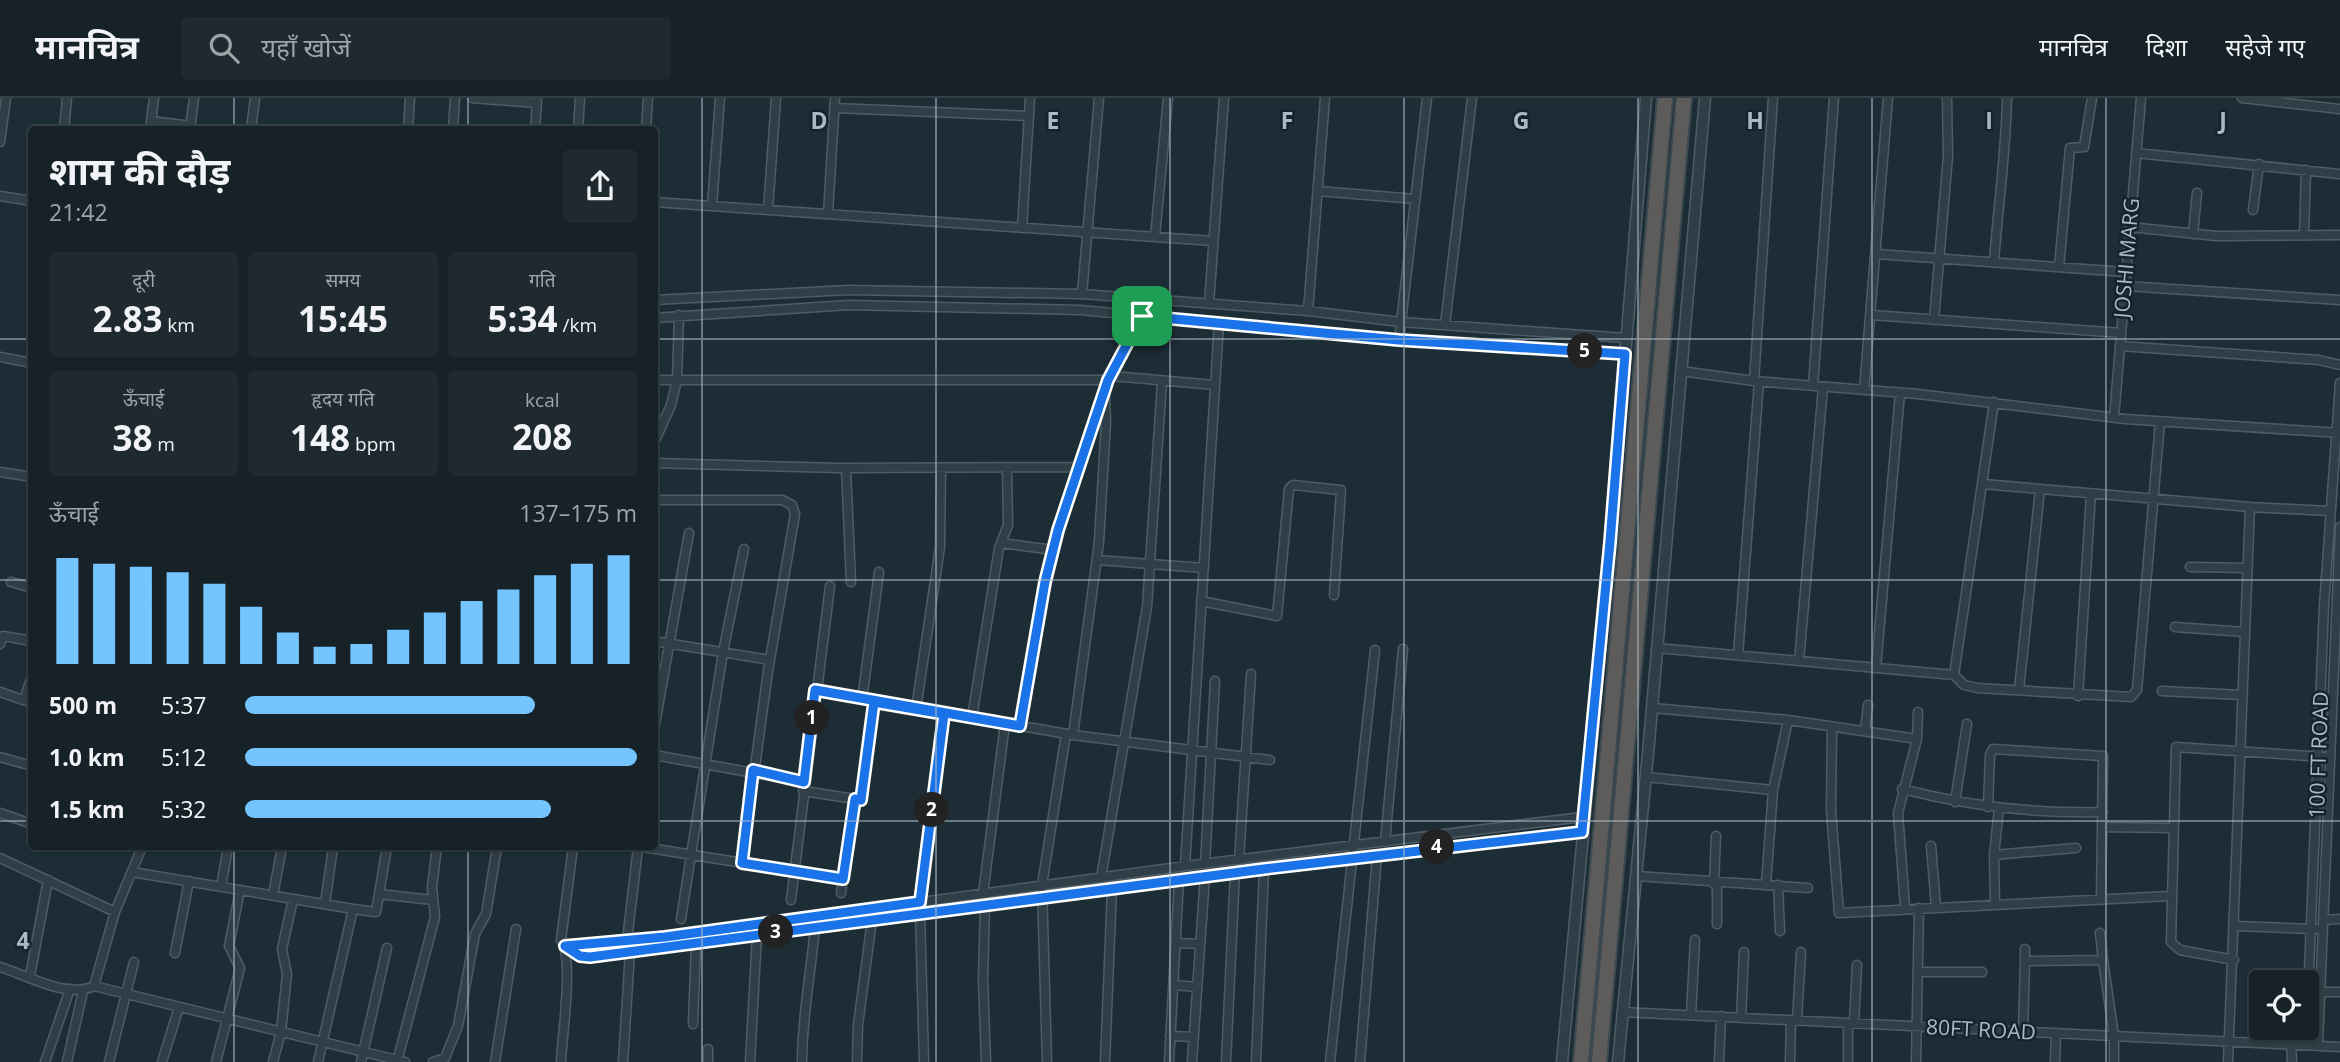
<!DOCTYPE html>
<html lang="hi">
<head>
<meta charset="utf-8">
<style>
	:root { --surface:#162228; --page:#1f2a30; --text:#f1f3f6; --muted:#9ea4a8; --line:#353f45; --accent:#74c5ff }
	body { margin:0; font-family:"Open Sans","Noto Sans Devanagari",sans-serif; background:var(--page); color:var(--text); height:100vh; display:flex; flex-direction:column; font-size:26px; white-space:nowrap }
	* { box-sizing:border-box; margin:0 }
	p { font-size:23px; color:var(--muted) }
	.icon { flex:none; width:38px; height:38px; fill:none; stroke:currentColor; stroke-width:2; stroke-linecap:round; stroke-linejoin:round }
	.map { position:relative; flex:1; overflow:hidden }
	.drawer { position:absolute; left:28px; top:28px; width:630px; height:724px; display:flex; flex-direction:column; background:var(--surface); border-radius:7px; box-shadow:0 2px 5px #0004,0 0 0 2px var(--line) }
	.drawer>* { flex:none }
	.controls { position:absolute; left:2249px; top:872px; display:grid; gap:14px }
	.controls a { display:grid; place-items:center; width:70px; height:70px; border-radius:7px; background:var(--surface); box-shadow:0 2px 5px #0004,0 0 0 2px var(--line); font-size:35px }
	.pin { position:absolute; display:grid; place-items:center; width:60px; height:60px; color:#fff; margin:-30px; border-radius:14px; box-shadow:0 4px 10px #0006 }
	.km { position:absolute; width:35px; height:35px; margin:-18px; border-radius:50%; background:#222; color:#fff; font-size:19px; line-height:35px; text-align:center }
	.round { display:grid; place-items:center; flex:none; width:74px; height:74px; border-radius:7px; background:var(--page) }
	.head { display:flex; align-items:center; justify-content:space-between; height:119px; padding:0 21px }
	h1 { font-size:38px; font-weight:700; line-height:52px }
	.metrics { display:grid; grid-template-columns:repeat(3,1fr); gap:10px; height:119px; padding:7px 21px }
	.metrics div { display:grid; align-content:center; border-radius:7px; background:var(--page); text-align:center }
	.metrics b { font-size:35px; font-weight:700 }
	.metrics small { font-size:19px; font-weight:400 }
	.metrics p { font-size:19px }
	.chart { height:196px; padding:14px 21px }
	.chart p { display:flex; justify-content:space-between }
	.chart svg { width:100%; height:126px; margin-top:7px; stroke:var(--accent); stroke-width:6 }
	ul { padding:0 21px; list-style:none; font-size:23px }
	li { display:grid; grid-template-columns:112px 84px 1fr; align-items:center; height:52px }
	li i { height:18px; border-radius:9px; background:var(--accent) }
	header { display:flex; align-items:center; gap:42px; box-sizing:border-box; height:98px; padding:0 35px; background:var(--surface); border-bottom:2px solid var(--line) }
	header strong { font-size:33px }
	nav { display:flex; gap:38px; margin-inline-start:auto; font-size:24px }
	.search { width:490px; height:63px; background:var(--page); display:flex; align-items:center; gap:18px; box-sizing:border-box; padding:0 24px; border-radius:7px; color:var(--muted); font-size:26px }
	.map>svg:first-child { display:block }
</style>
</head>
<body>
<header>
<strong>मानचित्र</strong>
<div class="search"><svg class="icon" aria-label="search" viewBox="0 0 24 24"><circle cx="10" cy="10" r="6"/><path d="M15 15l6 6"/></svg>यहाँ खोजें</div>
<nav><a>मानचित्र</a><a>दिशा</a><a>सहेजे गए</a></nav>
</header>
<div class="map">
<svg width="2340" height="964" viewBox="0 0 2340 964">
	<rect width="100%" height="100%" fill="#1d2d36"/>
	<g fill="none" stroke-linecap="round" stroke-linejoin="round">
		<defs>
			<path id="minor" d="M472 0 537 5
				M2242 0 2340 11
				M834 10 1029 18
				M151 23 191 28
				M64 32 67 0
				M150 32 154 0
				M190 32 194 0
				M251 32 255 0
				M408 32 410 0
				M453 32 455 0
				M535 32 537 3
				M578 32 580 0
				M646 32 648 0
				M0 44 6 0
				M2136 55 2340 76
				M1318 93 1415 101
				M0 98 32 103
				M654 104 1213 143
				M712 108 720 0
				M768 112 776 0
				M2253 112 2259 66
				M828 116 835 0
				M2130 129 2216 138 2340 137
				M1022 130 1030 0
				M2193 136 2197 95
				M2304 138 2306 72
				M1155 139 1168 0
				M1877 156 2126 174
				M1994 164C1998 109 2006 55 2007 0
				M2059 169 2070 50 2084 49 2092 0
				M2125 188 2340 202
				M1082 196 1099 0
				M654 202 848 192 1082 196 1308 213 1401 224 1626 240
				M1209 206 1224 0
				M1308 213 1325 0
				M1872 217 2121 235
				M654 220 849 207 1080 212 1399 242 1625 256
				M1934 222 1948 58 1947 0
				M1445 227 1472 0
				M1399 242 1427 0
				M2120 248 2319 262 2340 267
				M0 259 32 265
				M1681 273 1754 283 1918 296 2125 321 2340 335
				M1112 278 1215 287
				M654 282H1108L1142 218
				M1754 283 1773 0
				M1813 288 1834 0
				M1864 292 1888 0
				M2114 320 2141 0
				M654 345 671 307 677 282 679 217
				M654 365 839 370 1079 369 1108 282
				M846 370 851 484
				M0 374 32 379
				M1983 386 2250 409 2329 413
				M654 402H782L792 407 795 416 768 573 742 765
				M1001 445 1053 452
				M1097 462 1204 470
				M2190 469 2247 470
				M11 484 32 490
				M1201 503 1277 518 1289 391 1293 387 1341 392 1334 497
				M2175 529 2245 534
				M654 543 770 562
				M0 546 3 538 32 543
				M1657 550 1954 577 1964 587 1977 590 2131 599 2137 592 2160 324
				M1738 557 1759 284
				M1799 563 1823 289
				M1876 570 1900 295
				M1954 577 1994 304
				M815 592 1073 637 1270 662
				M2019 592 2040 391
				M2162 593 2242 597
				M0 594 32 605
				M2078 598 2091 396
				M24 602 32 578
				M862 602 879 474
				M1652 610 1788 622 1917 641 1898 715 1905 809
				M916 611 940 449 941 370
				M972 620 999 450 1008 427 1007 371
				M1020 628C1035 538 1049 457 1079 369
				M1832 629 1831 712 1839 815 2170 798
				M654 632 689 435
				M1865 633 1868 607
				M1073 637 1099 444 1106 324 1105 299
				M1917 641 1918 614
				M654 657 804 684
				M0 659 32 668
				M1646 679 1773 692
				M1902 691C1968 708 2035 716 2103 714
				M803 693 861 702 874 604
				M1955 704 1967 626
				M1988 709 1990 657 1993 651 2103 658 2101 802
				M0 715 32 726
				M2103 729 2174 730
				M1385 744 1403 551
				M1931 748 1936 809
				M643 749 843 781
				M1994 757 2076 750
				M0 760 115 814
				M1239 762 1251 576
				M1205 766 1215 583
				M1185 768 1219 225
				M132 774 353 811
				M1637 778 1808 790
				M1101 780 1147 509 1162 284
				M1714 786 1716 738
				M1717 786V826
				M1766 787 1773 692 1788 622
				M1778 787 1780 833
				M221 789 228 749
				M841 795 855 701
				M379 796 433 802
				M983 796 1005 626
				M273 797 282 749
				M791 802 830 488
				M920 804 944 616
				M325 806 333 749
				M985 807 983 881 986 964
				M1995 807 1994 757 1999 710
				M920 815 924 964
				M681 821 723 554 744 451
				M2323 822 2340 821
				M2235 828 2316 831
				M2100 835 2103 862
				M627 843 638 749
				M1176 845 1200 846
				M565 848 581 858 590 859 1264 771 1582 734
				M565 848 665 839 1185 768 1582 719
				M2025 851V863
				M175 855 189 783
				M2234 862 2180 852 2171 844 2176 649 2324 659
				M0 869C27 877 67 901 94 888L405 964
				M1918 874H1982
				M30 878 48 782
				M1174 887 1197 889
				M94 888 115 814 142 749
				M2320 894H2340
				M1622 914 2340 949
				M1691 917 1695 842
				M1741 920 1744 854
				M1797 922 1801 854
				M1854 925 1857 867
				M693 926 696 845
				M2023 934 2025 863 2103 862 2114 938V964
				M1170 938 1194 939
				M2291 945 2292 964
				M2306 946 2324 508 2340 285
				M2318 946 2340 429
				M708 951V964
				M45 964 70 891
				M67 964 83 893
				M109 964 134 864
				M162 964 179 909
				M216 964 240 870 229 848 240 792
				M273 964 281 934 287 876 282 851 293 801
				M318 964 353 811 376 814 387 749
				M361 964 387 850
				M397 964 435 819 432 789 437 749
				M433 964 445 960 458 928 475 836 486 816 497 749
				M495 964 516 831
				M561 964C562 938 574 861 561 842L573 749
				M623 964 630 854
				M750 964 757 837
				M802 964C802 919 811 875 815 829
				M857 964 858 927 872 822
				M1047 964 1042 787 1066 636
				M1105 964 1112 791
				M1169 964 1179 782
				M1192 964 1205 778
				M1226 964 1235 774
				M1256 964 1264 771
				M1330 964 1375 552
				M1360 964 1377 757
				M1719 964 1721 918
				M1790 964 1791 922
				M1848 964V925
				M1916 964 1919 810
				M2055 964 2056 935
				M2228 964 2250 409"/>
			<path id="tertiary" d="M1562 964 1610 444 1646 0
				M1618 964 1648 656 1705 0"/>
			<path id="trunk" d="M1581 964 1665 0
				M1599 964 1684 0"/>
		</defs>
		<!-- minor casing -->
		<use href="#minor" stroke="#4e5c65" stroke-width="11"/>
		<!-- tertiary casing -->
		<use href="#tertiary" stroke="#4e5c65" stroke-width="13"/>
		<!-- trunk casing -->
		<use href="#trunk" stroke="#3b4951" stroke-width="18"/>
		<!-- minor -->
		<use href="#minor" stroke="#303e47" stroke-width="8"/>
		<!-- tertiary -->
		<use href="#tertiary" stroke="#303e47" stroke-width="10"/>
		<!-- trunk -->
		<use href="#trunk" stroke="#5e5c5a" stroke-width="14"/>
	</g>
	<g fill="none" stroke-linecap="round" stroke-linejoin="round">
		<defs>
			<path id="route" d="M1142 218 1108 282 1058 432 1045 484 1020 628 815 592 804 684 753 672 742 765 843 781 855 701 861 702 874 604 944 616 920 804 665 839 565 848 580 858 590 859 1264 771 1582 734 1610 444 1625 256 1399 242 1142 218"/>
		</defs>
		<!-- route casing -->
		<use href="#route" stroke="#fff" stroke-width="14"/>
		<!-- route -->
		<use href="#route" stroke="#1a73e8" stroke-width="9"/>
	</g>
	<!-- grid -->
	<path fill="none" stroke="#aab9c5" stroke-width="2" stroke-opacity="0.55" d="M234 0V32M468 0V32M702 0V964M936 0V964M1170 0V964M1404 0V964M1638 0V964M1872 0V964M2106 0V964M0 241H32M654 241H2340M0 482H32M654 482H2340M0 723H32M654 723H2340M234 749V964M468 749V964"/>
	<g text-anchor="middle" stroke-width="5" stroke-linejoin="round" paint-order="stroke">
		<!-- street labels -->
		<g font-size="21" fill="#aab9c5" stroke="#16232b">
			<text transform="translate(2127 160) rotate(-85)" y="7">JOSHI MARG</text>
			<text transform="translate(2319 657) rotate(-88)" y="7">100 FT ROAD</text>
			<text transform="translate(1981 932) rotate(3)" y="7">80FT ROAD</text>
		</g>
	</g>
	<g font-size="23" text-anchor="middle" font-weight="bold" fill="#aab9c5" stroke="#16232b" stroke-width="5" stroke-linejoin="round" paint-order="stroke">
		<text x="819" y="31">D</text>
		<text x="1053" y="31">E</text>
		<text x="1287" y="31">F</text>
		<text x="1521" y="31">G</text>
		<text x="1755" y="31">H</text>
		<text x="1989" y="31">I</text>
		<text x="2223" y="31">J</text>
		<text x="23" y="851">4</text>
	</g>
</svg>
<div class="controls">
<a><svg class="icon" aria-label="locate" viewBox="0 0 24 24"><circle cx="12" cy="12" r="6"/><path d="M12 2v4M12 18v4M2 12h4M18 12h4"/></svg></a>
</div>
<div class="pin" style="left:1142px;top:218px;background:#1e9e55"><svg class="icon" aria-label="arrive" viewBox="0 0 24 24"><path d="M6 21V4h12l-3 4 3 4H6"/></svg></div>
<b class="km" style="left:812px;top:620px">1</b>
<b class="km" style="left:932px;top:712px">2</b>
<b class="km" style="left:776px;top:834px">3</b>
<b class="km" style="left:1437px;top:749px">4</b>
<b class="km" style="left:1585px;top:253px">5</b>
<section class="drawer">
<div class="head"><div><h1>शाम की दौड़</h1><p>21:42</p></div><a class="round"><svg class="icon" aria-label="share" viewBox="0 0 24 24"><path d="M12 15V3M7 8l5-5 5 5M5 13v7h14v-7"/></svg></a></div>
<div class="metrics">
<div><p>दूरी</p><b>2.83<small> km</small></b></div>
<div><p>समय</p><b>15:45</b></div>
<div><p>गति</p><b>5:34<small> /km</small></b></div>
</div>
<div class="metrics">
<div><p>ऊँचाई</p><b>38<small> m</small></b></div>
<div><p>हृदय गति</p><b>148<small> bpm</small></b></div>
<div><p>kcal</p><b>208</b></div>
</div>
<div class="chart"><p><span>ऊँचाई</span>137–175 m</p>
<svg viewBox="0 0 160 44" preserveAspectRatio="none"><path d="M5 44V7M15 44V9M25 44V10M35 44V12M45 44V16M55 44V24M65 44V33M75 44V38M85 44V37M95 44V32M105 44V26M115 44V22M125 44V18M135 44V13M145 44V9M155 44V6"/></svg>
</div>
<ul>
<li><b>500 m</b>5:37<i style="width:74%"></i></li>
<li><b>1.0 km</b>5:12<i style="width:100%"></i></li>
<li><b>1.5 km</b>5:32<i style="width:78%"></i></li>
</ul>
</section>
</div>
</body>
</html>
